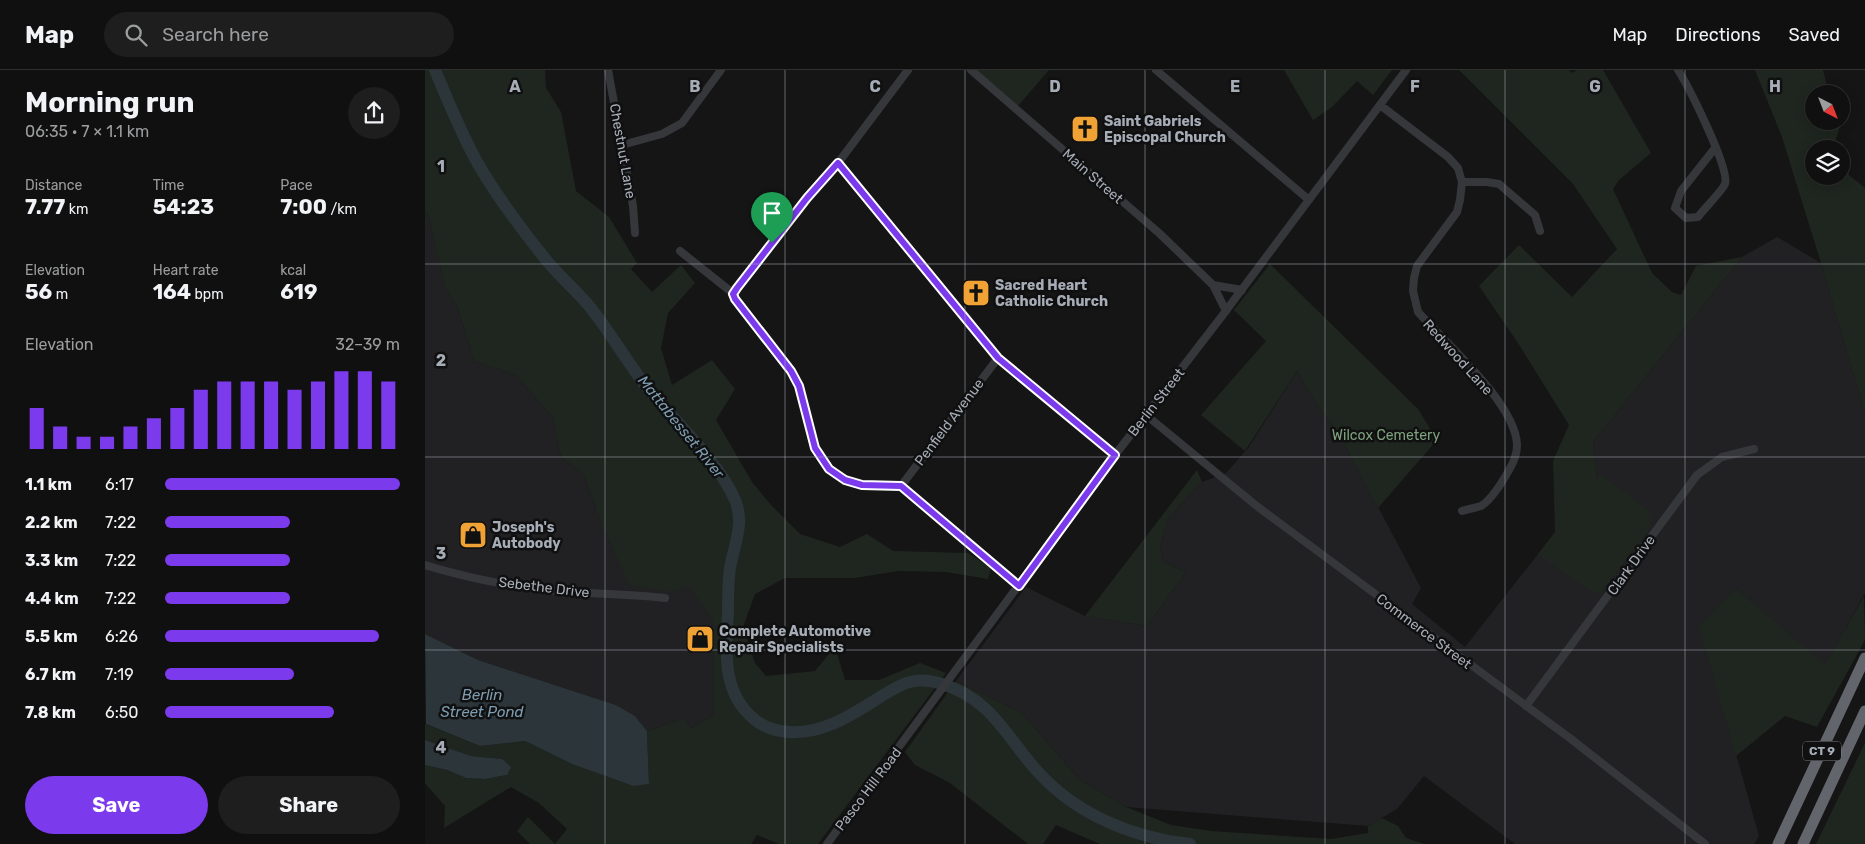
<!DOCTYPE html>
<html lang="en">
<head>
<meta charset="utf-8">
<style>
	:root { --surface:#101010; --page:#1e1e1e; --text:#f1f3f6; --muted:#9c9d9f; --line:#303030; --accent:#7c3aed }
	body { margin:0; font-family:Rubik,sans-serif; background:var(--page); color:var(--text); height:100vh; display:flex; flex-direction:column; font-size:19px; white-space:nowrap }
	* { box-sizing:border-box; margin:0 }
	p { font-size:16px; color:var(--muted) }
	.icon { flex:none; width:28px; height:28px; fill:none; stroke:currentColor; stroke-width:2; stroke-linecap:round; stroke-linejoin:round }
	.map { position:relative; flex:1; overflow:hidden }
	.sheet { display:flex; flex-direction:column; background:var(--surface); width:425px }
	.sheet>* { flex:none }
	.needle { width:32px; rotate:138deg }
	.controls { position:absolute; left:1380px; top:15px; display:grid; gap:10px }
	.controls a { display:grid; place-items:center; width:45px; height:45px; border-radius:50%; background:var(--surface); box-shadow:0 2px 12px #0003,0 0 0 1px var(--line); font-size:25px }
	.pin { position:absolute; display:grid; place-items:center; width:42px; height:42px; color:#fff; margin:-51px -21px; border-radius:50% 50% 50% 0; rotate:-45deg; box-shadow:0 0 5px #0007 }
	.pin .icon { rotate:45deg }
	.round { display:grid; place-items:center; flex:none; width:52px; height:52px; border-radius:26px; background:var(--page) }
	.head { display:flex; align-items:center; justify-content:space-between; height:85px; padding:0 25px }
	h1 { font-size:28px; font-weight:700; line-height:38px }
	.figures { display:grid; grid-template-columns:repeat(3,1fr); gap:8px; height:85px; padding:5px 25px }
	.figures div { display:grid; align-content:center }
	.figures b { font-size:21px; font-weight:700 }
	.figures small { font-size:14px; font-weight:400 }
	.figures p { font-size:14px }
	.chart { height:140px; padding:10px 25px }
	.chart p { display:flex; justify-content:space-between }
	.chart svg { width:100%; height:90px; margin-top:5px; stroke:var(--accent); stroke-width:6 }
	.cta { display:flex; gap:10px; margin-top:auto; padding:10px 25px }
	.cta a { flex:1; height:58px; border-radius:30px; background:var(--accent); color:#fff; font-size:20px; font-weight:700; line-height:58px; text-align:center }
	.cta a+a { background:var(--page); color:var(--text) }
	ul { padding:0 25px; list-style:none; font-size:16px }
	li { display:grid; grid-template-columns:80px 60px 1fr; align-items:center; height:38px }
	li i { height:12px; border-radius:6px; background:var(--accent) }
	header { display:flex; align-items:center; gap:30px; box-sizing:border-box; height:70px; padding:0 25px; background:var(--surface); border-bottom:1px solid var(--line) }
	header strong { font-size:24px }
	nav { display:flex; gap:28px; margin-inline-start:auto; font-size:18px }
	.search { width:350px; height:45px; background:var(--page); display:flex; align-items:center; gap:12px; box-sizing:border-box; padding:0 18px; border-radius:28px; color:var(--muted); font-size:19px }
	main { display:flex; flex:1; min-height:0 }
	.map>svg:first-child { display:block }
</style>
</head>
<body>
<header>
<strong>Map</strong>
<div class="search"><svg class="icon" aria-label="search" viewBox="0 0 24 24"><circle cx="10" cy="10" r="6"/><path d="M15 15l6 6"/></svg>Search here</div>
<nav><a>Map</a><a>Directions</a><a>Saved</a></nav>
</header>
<main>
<section class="sheet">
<div class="head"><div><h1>Morning run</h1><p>06:35 · 7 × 1.1 km</p></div><a class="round"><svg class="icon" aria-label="share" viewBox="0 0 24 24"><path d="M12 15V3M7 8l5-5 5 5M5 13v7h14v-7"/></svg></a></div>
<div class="figures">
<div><p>Distance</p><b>7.77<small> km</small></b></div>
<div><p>Time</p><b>54:23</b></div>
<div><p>Pace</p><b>7:00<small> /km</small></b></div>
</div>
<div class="figures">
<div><p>Elevation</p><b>56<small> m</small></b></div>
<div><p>Heart rate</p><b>164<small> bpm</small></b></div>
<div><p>kcal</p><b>619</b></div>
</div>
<div class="chart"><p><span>Elevation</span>32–39 m</p>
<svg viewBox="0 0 160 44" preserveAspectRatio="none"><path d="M5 44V24M15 44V33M25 44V38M35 44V38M45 44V33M55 44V29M65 44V24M75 44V15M85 44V11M95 44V11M105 44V11M115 44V15M125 44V11M135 44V6M145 44V6M155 44V11"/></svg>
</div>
<ul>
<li><b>1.1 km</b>6:17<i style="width:100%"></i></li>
<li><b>2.2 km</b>7:22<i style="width:53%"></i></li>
<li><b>3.3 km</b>7:22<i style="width:53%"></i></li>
<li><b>4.4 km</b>7:22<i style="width:53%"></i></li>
<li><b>5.5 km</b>6:26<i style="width:91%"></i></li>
<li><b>6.7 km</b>7:19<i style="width:55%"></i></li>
<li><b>7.8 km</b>6:50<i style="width:72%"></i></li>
</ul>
<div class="cta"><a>Save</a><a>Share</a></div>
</section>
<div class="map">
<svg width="1440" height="774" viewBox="0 0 1440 774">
	<rect width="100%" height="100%" fill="#151516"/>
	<!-- built -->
	<path fill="#212123" d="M0 141 4 147 20 217 33 238 49 291 91 305 128 348 136 387 159 405 171 439 264 515 288 550 289 645 266 658 260 648 222 661 210 646 191 635 53 590 0 564Z
		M1352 167 1396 193 1440 344V523L1400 596 1311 518 1275 556 1334 766 1329 774H1090L999 706 972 739 943 756 701 737 654 709 597 643 531 611 601 517 660 546 722 556 761 502 738 492 735 476 742 449 777 412 801 403 824 377 872 301 883 321 917 369 996 518 987 534 1040 577 1172 409 1168 372 1317 187Z"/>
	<!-- green -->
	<path fill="#1f261f" d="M0 0H120L121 18 136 42 151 121 184 147 212 193 206 199 227 222 256 195 270 213 243 243 236 278 247 315 287 290 310 319 291 350 327 412 346 435 375 464 415 477 442 464 468 481 543 483 566 498 563 509 521 502 473 501 430 508H360L330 524 318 557 330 593 341 606 390 601 410 577 420 610H454L495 593 521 603 393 774H354L332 765 326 774H130L142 759 114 733 86 717 19 758 20 736 0 713V695L22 700 41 708 60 709 82 705 77 689 46 686 0 670V654L55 676 100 671 147 694 208 716 224 713 222 661 260 648 266 658 289 645 288 550 264 516 247 522 204 515 171 439 159 405 136 387 128 348 91 305 49 291 33 238 20 217 4 147 0 141Z
		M548 0H624L592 37Z
		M859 0H967L948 25 932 11 907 37 888 50Z
		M1034 0H1143L1148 3 1151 0H1178L1226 83 1194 110 1188 119 1227 203 1247 222 1256 225 1271 196 1317 187 1168 372 1172 409 1177 406 1226 442 1223 447 1227 456 1175 524 1163 519 1113 484 1130 462 1128 391 1144 355 1093 273 1054 216 1094 175 1147 227 1192 179 1148 114Z
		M1330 0H1398L1404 24H1389V51H1416V45L1418 47 1408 79H1389V106H1416V92L1424 105 1440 118V344L1396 193 1357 67Z
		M845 194 993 339 1012 370 953 438 917 369 883 321 872 301 820 381 776 345 841 271 809 240Z
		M772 400 777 412 742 449 735 476 738 492 761 502 722 556 660 546Z
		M1311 518 1400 595 1439 526 1440 570 1392 657 1360 646 1311 686 1274 556Z
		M531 611 597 643 654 709 701 737 746 755 786 761 906 769 943 763V756L957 748 973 756 981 768 1000 774H675L631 755 618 774H603L525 713 490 695 480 682Z
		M1440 673V774H1391Z
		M103 747 130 774H105L92 761Z"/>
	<!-- water -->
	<path fill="#2b353a" d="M0 564 53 590 191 635 210 646 222 661 224 714 208 716 147 694 100 671 55 676 1 654Z
		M0 670 46 686 77 689 86 697 82 705 60 709 41 708 22 700 0 695Z"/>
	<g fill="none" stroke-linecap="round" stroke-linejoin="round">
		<!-- river -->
		<path stroke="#2b353a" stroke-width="12" d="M10 0C23 31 36 63 52 92 72 127 97 160 122 191 135 207 152 221 165 237 185 262 201 290 220 315 248 350 293 390 310 430 320 453 309 475 305 498 303 512 303 528 303 542 301 580 296 622 329 649 338 657 351 661 364 662 397 664 425 646 452 629 462 623 473 615 485 612 496 609 507 611 517 614 568 630 580 666 613 702 652 745 709 768 765 774"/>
		<!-- minor -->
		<path stroke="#36373b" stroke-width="8" d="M183 0 208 136 210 163
			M546 0 734 163 788 215 801 241
			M731 0 884 130
			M1253 0C1263 16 1305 98 1300 114 1297 121 1278 140 1273 147L1261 148 1250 138 1256 121 1290 78
			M955 35 1023 87 1033 98 1037 112 1035 130 1032 142 992 196 989 208 988 221 993 242C1020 272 1091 334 1092 375 1092 387 1086 397 1080 407 1074 417 1066 430 1056 436 1050 438 1043 439 1037 441
			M197 75 237 64 257 53 296 0
			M413 93 573 288 690 385
			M1037 112H1062L1074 114 1110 145 1115 161
			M255 181 309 224 314 236 366 301 374 316 389 378 404 399 420 410 437 415 476 416 594 515
			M788 215 817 220
			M309 224 312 218 382 128 413 93 483 0
			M721 345 833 437 1146 669 1280 774
			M476 416 573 288
			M0 495C43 508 88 517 132 521 168 524 204 524 240 528
			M1101 636 1272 405 1297 387 1329 379
			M402 774 690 385 797 246 981 0"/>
		<!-- highway -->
		<path stroke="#62656c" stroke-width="11" d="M1353 774 1440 588
			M1378 774 1440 641"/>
	</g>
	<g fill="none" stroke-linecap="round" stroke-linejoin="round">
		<defs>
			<path id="route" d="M413 93 573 288 690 385 594 516 476 416 437 415 420 410 404 399 390 378 374 316 366 301 310 229 308 224 312 218 382 128Z"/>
		</defs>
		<!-- route casing -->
		<use href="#route" stroke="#fff" stroke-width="10"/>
		<!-- route -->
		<use href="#route" stroke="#7c3aed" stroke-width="6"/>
	</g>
	<!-- grid -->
	<path fill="none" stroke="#a7adb7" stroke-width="1" stroke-opacity="0.55" d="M180 0V774M360 0V774M540 0V774M720 0V774M900 0V774M1080 0V774M1260 0V774M0 194H1440M0 387H1440M0 580H1440"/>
	<!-- icons -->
	<defs>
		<symbol id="church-square" viewBox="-11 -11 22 22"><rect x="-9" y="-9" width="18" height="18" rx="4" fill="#f0a234" stroke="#101011"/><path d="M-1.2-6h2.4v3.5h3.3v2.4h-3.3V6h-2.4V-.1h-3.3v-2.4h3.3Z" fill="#111"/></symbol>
		<symbol id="shop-square" viewBox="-11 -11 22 22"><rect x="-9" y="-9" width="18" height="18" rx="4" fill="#f0a234" stroke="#101011"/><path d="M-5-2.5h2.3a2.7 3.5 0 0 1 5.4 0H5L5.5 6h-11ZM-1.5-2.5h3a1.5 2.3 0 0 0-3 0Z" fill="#111"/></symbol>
	</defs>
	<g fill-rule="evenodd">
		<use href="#church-square" x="644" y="43" width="32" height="32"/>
		<use href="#church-square" x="535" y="207" width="32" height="32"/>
		<use href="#shop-square" x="32" y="449" width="32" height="32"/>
		<use href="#shop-square" x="259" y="553" width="32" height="32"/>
	</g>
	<g text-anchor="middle" stroke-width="5" stroke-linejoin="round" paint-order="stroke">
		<!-- shield labels -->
		<rect fill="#101011" stroke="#7a7e85" stroke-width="1" x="1378" y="671.5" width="38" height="19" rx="4"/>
		<g font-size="12" font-weight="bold" fill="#a7adb7">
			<text x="1397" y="685">CT 9</text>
		</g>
		<!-- poi labels -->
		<g font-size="14" font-weight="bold" fill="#a7adb7" stroke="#101011" text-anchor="start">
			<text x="679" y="56">Saint Gabriels<tspan x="679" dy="16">Episcopal Church</tspan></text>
			<text x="570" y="220">Sacred Heart<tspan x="570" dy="16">Catholic Church</tspan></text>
			<text x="67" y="462">Joseph's<tspan x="67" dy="16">Autobody</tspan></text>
			<text x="294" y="566">Complete Automotive<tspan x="294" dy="16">Repair Specialists</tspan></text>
		</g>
		<!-- street labels -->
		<g font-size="14" fill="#a7adb7" stroke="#101011">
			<text transform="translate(198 81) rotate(80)" y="5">Chestnut Lane</text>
			<text transform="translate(668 106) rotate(41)" y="5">Main Street</text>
			<text transform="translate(1033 287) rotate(48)" y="5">Redwood Lane</text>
			<text transform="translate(731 332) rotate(-52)" y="5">Berlin Street</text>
			<text transform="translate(524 352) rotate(-53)" y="5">Penfield Avenue</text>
			<text transform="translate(1206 495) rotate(-54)" y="5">Clark Drive</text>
			<text transform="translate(119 517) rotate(7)" y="5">Sebethe Drive</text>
			<text transform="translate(999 561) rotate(37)" y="5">Commerce Street</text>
			<text transform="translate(443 719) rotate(-53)" y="5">Pasco Hill Road</text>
		</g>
		<!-- park labels -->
		<g font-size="14" fill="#7ea17e" stroke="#101011">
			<text x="961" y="370">Wilcox Cemetery</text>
		</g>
		<!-- water labels -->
		<g font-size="15" font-style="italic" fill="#7e9db1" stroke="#101011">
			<text transform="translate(256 357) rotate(51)" y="5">Mattabesset River</text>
			<text x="57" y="630">Berlin<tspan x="57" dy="17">Street Pond</tspan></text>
		</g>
	</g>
	<g font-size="16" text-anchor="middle" font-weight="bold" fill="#a7adb7" stroke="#101011" stroke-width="5" stroke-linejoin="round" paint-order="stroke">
		<text x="90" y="22">A</text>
		<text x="270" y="22">B</text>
		<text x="450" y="22">C</text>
		<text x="630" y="22">D</text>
		<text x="810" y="22">E</text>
		<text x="990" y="22">F</text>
		<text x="1170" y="22">G</text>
		<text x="1350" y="22">H</text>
		<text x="16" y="102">1</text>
		<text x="16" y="296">2</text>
		<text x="16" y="489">3</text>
		<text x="16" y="683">4</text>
	</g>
</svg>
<div class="controls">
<a><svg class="needle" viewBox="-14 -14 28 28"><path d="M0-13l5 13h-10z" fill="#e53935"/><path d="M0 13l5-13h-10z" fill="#9c9d9f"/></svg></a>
<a><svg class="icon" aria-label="layers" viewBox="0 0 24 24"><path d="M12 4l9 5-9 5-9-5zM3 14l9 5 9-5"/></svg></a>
</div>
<div class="pin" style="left:347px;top:173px;background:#1e9e55"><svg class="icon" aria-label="arrive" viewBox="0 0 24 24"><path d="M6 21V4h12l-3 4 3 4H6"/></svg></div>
</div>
</main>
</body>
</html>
